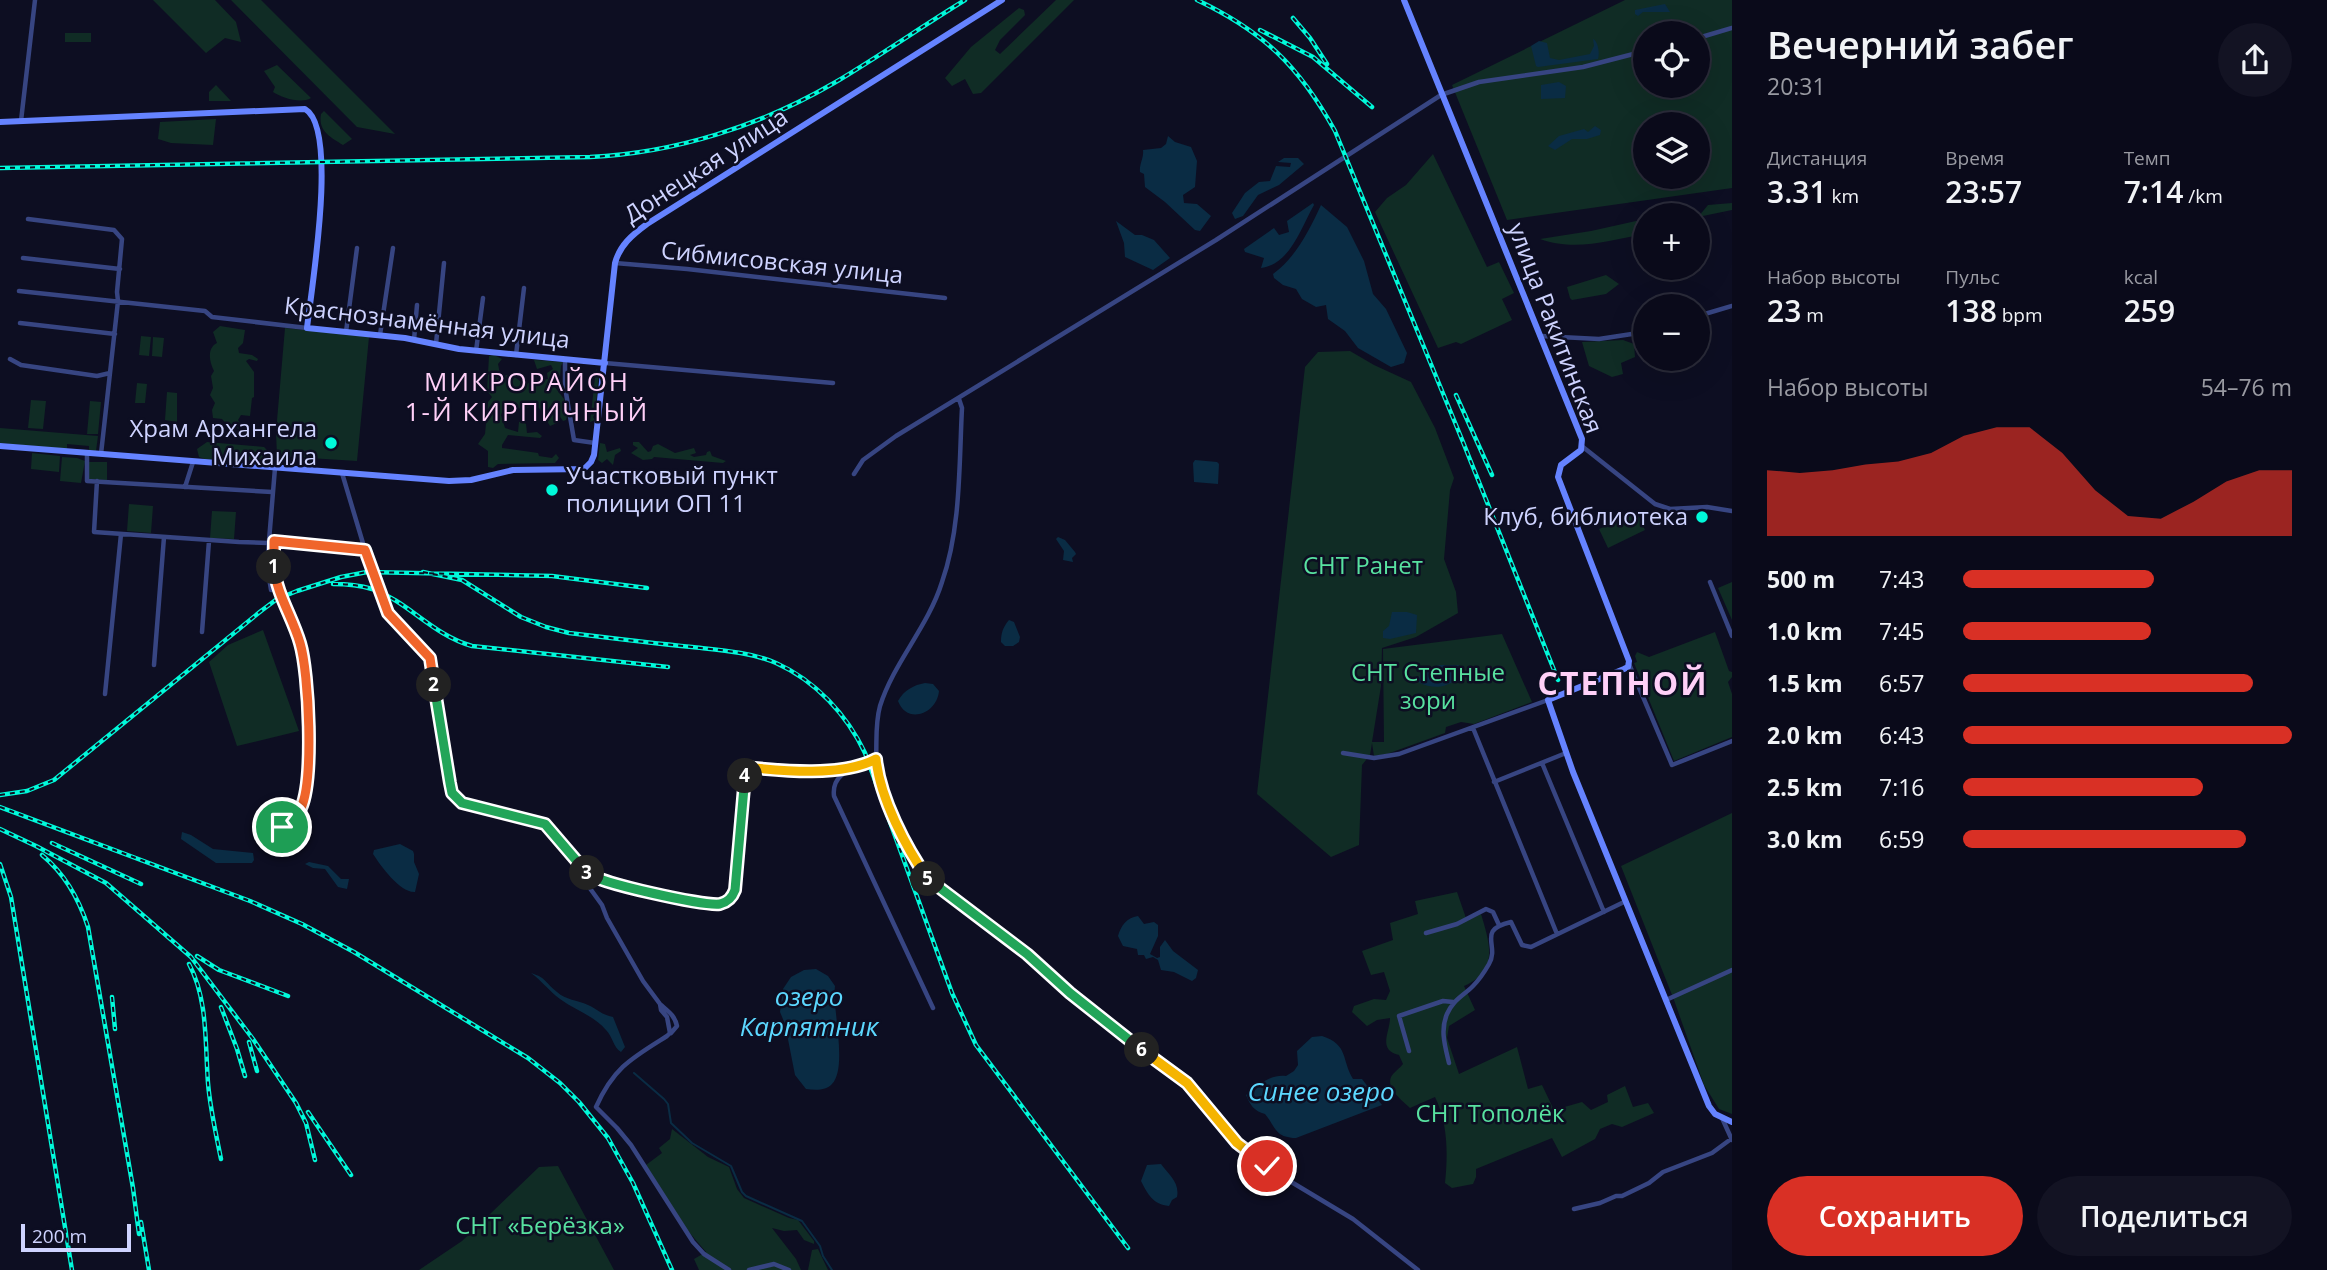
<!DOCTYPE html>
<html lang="ru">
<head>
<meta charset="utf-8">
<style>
	:root { --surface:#0a0a1a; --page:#131323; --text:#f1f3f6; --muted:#999aa2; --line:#2a2b39; --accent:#d93025 }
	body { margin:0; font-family:"Open Sans",sans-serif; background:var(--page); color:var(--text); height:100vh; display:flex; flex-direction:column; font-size:26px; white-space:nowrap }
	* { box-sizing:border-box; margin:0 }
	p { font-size:23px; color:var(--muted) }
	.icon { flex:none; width:38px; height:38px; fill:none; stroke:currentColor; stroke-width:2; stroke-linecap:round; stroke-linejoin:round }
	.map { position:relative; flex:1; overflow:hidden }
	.panel { display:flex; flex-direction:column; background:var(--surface); width:595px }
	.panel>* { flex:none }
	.fabs { position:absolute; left:1633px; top:21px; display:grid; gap:14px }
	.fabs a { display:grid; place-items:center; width:77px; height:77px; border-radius:50%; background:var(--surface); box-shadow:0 7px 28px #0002,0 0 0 2px var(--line); font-size:35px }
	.scale { position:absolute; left:21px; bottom:18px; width:110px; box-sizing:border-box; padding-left:7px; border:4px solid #ced3ff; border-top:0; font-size:19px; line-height:24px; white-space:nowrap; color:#ced3ff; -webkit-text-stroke:5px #0d0e22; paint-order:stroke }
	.pin { position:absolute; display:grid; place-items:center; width:60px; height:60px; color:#fff; margin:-30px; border:4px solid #fff; border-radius:50%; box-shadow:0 2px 7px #0007 }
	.km { position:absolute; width:35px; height:35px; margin:-18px; border-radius:50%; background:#222; color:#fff; font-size:19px; line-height:35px; text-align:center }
	.round { display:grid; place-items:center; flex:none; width:74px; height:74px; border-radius:37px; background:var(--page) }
	.head { display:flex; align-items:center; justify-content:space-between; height:119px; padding:0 35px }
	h1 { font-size:38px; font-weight:600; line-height:52px }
	.stats { display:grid; grid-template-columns:repeat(3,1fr); gap:10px; height:119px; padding:7px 35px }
	.stats div { display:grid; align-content:center }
	.stats b { font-size:30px; font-weight:600 }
	.stats small { font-size:19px; font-weight:400 }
	.stats p { font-size:19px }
	.chart { height:196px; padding:14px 35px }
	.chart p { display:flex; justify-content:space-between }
	.chart svg { width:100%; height:126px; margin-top:7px; fill:var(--accent); opacity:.7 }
	.action { display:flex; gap:14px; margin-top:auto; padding:14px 35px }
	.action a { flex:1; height:80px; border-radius:42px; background:var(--accent); color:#fff; font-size:28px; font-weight:600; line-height:80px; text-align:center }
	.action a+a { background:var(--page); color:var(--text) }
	ul { padding:0 35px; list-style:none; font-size:23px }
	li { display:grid; grid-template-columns:112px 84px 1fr; align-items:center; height:52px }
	li i { height:18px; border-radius:9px; background:var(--accent) }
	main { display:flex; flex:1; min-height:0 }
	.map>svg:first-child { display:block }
</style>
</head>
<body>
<main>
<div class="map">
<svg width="1732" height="1270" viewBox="0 0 1732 1270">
	<rect width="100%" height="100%" fill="#0d0e22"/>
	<!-- green -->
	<path fill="#102c25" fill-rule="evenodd" d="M153 0H215L236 22 241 42 225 38 206 53Z
		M231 0H261L395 134 357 127Z
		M1056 0H1074L981 93 973 94 965 79 952 86 945 78 971 47 1019 8 1024 10 1025 15 1000 40 995 50 1000 54Z
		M1625 0H1732V188L1507 220 1452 85ZM1645 33H1698V86H1645ZM1645 124H1698V177H1645Z
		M65 33H91V42H65Z
		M277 65 311 98C301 104 282 98 273 92L275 87 264 71Z
		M216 85 231 101H209V92Z
		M324 111 352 139 343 145C330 137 318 131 321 114Z
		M216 119 213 145 171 143 158 139 160 122Z
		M1433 154 1487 267 1499 262 1514 293 1502 299 1512 320 1461 344 1456 342 1438 348 1375 212 1387 198 1406 185Z
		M1732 203V210L1698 217 1708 205Z
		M1645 219V234C1608 240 1577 252 1540 239L1591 231Z
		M1606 275 1619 284 1606 294 1572 300 1570 298 1567 287Z
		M220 326 245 330 243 343 238 348 239 353 252 355 258 359 257 361 249 359 246 361 254 372V397L252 398 250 416 241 415 238 420 240 423 253 426 254 429 252 432 236 428 231 429 222 419 213 418 212 410 215 403 210 395 213 388 211 376 214 371C209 361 207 348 217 343L213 332Z
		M285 328 369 337 357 461 277 456 276 432Z
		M141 336 151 337 149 356 139 355Z
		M153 337 164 338 162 357 152 356Z
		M1623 340 1634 344 1635 357 1621 363 1623 374 1612 377 1589 366 1582 342Z
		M1350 351 1374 365 1411 382 1435 428 1454 478 1450 490 1444 559 1456 592 1458 613 1416 637 1382 648 1381 686 1372 742H1384L1383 649 1502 634 1532 702 1474 724 1461 722 1446 727 1445 733 1387 754 1374 756 1372 743 1370 755 1362 765 1359 845 1331 857 1257 794 1305 367 1318 352Z
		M494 355 502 359 498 364 500 374 503 376 511 374 525 385 532 381 548 379 547 373 553 369 551 365 537 369 534 360 563 362 561 366 560 377 552 383 564 399 568 413 566 420 563 421 558 414 557 423 550 426 539 408 533 406 524 409 508 407 503 410 501 415 505 428 518 432 519 422 522 421 526 424 527 433 537 432 542 436 540 438 508 435 502 445V448L538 453 539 456 552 458 556 454 559 458 555 463 498 464 493 468 488 467V451L478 444 485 434 488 402 492 397 487 391 489 356Z
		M596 369 599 373 595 414 593 417 595 420 590 422Z
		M137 383 147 384 145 403H135Z
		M167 392 177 393V422L165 420Z
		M31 400 46 401 43 429 28 428Z
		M90 401 101 402 98 434H87Z
		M0 428 98 436 96 451 89 450V446L67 444V449L0 443Z
		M207 442 264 447 267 450 268 459 261 463 205 459 199 457 197 449Z
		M633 442H639L648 452 651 451 653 446 658 444 675 453 694 448 696 453 690 455 694 457 706 455 707 452 710 451 712 456 726 461 723 463 654 457 652 459 643 460 631 453 638 448 633 445Z
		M600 443 605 444 607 452 620 448 621 451 615 455 613 465 607 459 602 463 598 460Z
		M32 453 60 456 59 472 31 469Z
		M62 457 77 458 85 461 81 483 60 481Z
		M88 462H107V480L87 479Z
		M129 504 153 506 151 533 127 531Z
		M212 511 236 512 234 539 210 538Z
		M1637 512 1645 530 1608 548 1599 529Z
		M1732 582V620L1718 588Z
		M263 630 299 731 237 746 209 662 228 645Z
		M1715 632 1729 671 1732 672V677L1728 682 1732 694V737L1674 761 1634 663 1637 662 1635 656 1637 652 1649 657Z
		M1732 813V1114L1719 1109 1704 1085 1674 1000 1621 866Z
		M1457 892 1467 921 1481 914C1490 944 1499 971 1464 986L1475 1010 1449 1026 1447 1038 1459 1074 1517 1047 1528 1089 1542 1085 1554 1110 1582 1102 1591 1110 1608 1102 1607 1095 1625 1086 1633 1107 1648 1103 1654 1113 1622 1127 1612 1124 1600 1129 1595 1139 1562 1157 1552 1138 1476 1169V1177L1473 1184 1452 1188 1445 1183C1448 1155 1448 1123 1435 1097L1410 1108C1403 1101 1386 1089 1391 1077 1393 1073 1400 1068 1403 1064L1399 1055C1377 1050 1390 1032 1390 1018L1377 1020 1367 1026 1352 1012 1354 1006 1374 999 1386 1000 1390 991 1384 972 1371 975 1362 951 1393 940 1390 923 1418 914 1415 901Z
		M672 1129 708 1157 729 1167 737 1189 744 1198 789 1218 798 1220 814 1241V1244L804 1240 797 1230 784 1231 772 1228 796 1259 801 1270H699L694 1259 706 1252 683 1225 646 1165 662 1153 659 1148 670 1139Z
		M558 1166 614 1270H419L462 1241 539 1167Z
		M818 1249 828 1270H808L812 1250Z"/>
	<!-- water -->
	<path fill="#0a2c44" d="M1665 4 1670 12H1643L1638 16 1635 14V10Z
		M1593 39C1598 41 1600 53 1598 59L1538 67 1536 66 1531 46 1539 41 1547 43 1550 58 1559 60 1590 54 1594 46Z
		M1559 82 1566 86 1565 98 1541 99V85Z
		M1595 126 1601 130 1600 135 1587 139H1572L1555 150 1548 146 1559 136 1584 129 1588 132Z
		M1168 136 1175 142 1191 147 1197 161 1195 187 1183 195 1184 203 1197 204 1211 216 1200 231 1195 230 1165 202 1145 187 1144 174 1140 172C1139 164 1144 158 1143 150L1161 148 1166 144Z
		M1284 158H1298L1304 164 1279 185 1258 195 1243 216 1235 219 1232 213 1245 193 1259 182 1270 181 1276 166 1290 167 1291 163 1278 162Z
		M1313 203 1314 205C1301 227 1291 264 1261 268L1264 258 1245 252 1244 249 1274 228 1279 235 1289 232 1287 221Z
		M1321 205 1347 227 1364 261 1373 294 1386 309 1407 353 1404 363 1391 367 1358 348 1345 331 1328 319 1326 305 1316 307 1302 299 1296 289 1283 285 1274 278 1273 274C1296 257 1309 231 1321 205Z
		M1116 221 1135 235H1142L1154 240 1170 258 1153 270 1125 257 1124 243Z
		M1195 460 1217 462 1219 464 1218 484 1194 482 1193 463Z
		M1058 537 1065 540 1075 552 1076 554 1072 558 1073 562 1063 560 1064 551 1056 539Z
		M1392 612H1407L1417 615 1416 633 1390 639 1383 638V631L1389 626Z
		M1009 620 1014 622 1020 637 1019 642 1013 646H1005L1001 642C1001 633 1003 627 1009 620Z
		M1458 665 1462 668 1460 677C1446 688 1434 690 1418 682L1421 672 1439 665Z
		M925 683 933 684 939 691C937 714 907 725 898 701 904 690 914 685 925 683Z
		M182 832 191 835 213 849 253 853 254 860 252 863H216L181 839Z
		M400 844 413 851 414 854V862L419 874 415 892C400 893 381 866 373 854L374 850Z
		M309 862 328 866 341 879H349L347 889 338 887 325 869 313 868 305 864Z
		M1138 916 1144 924 1154 922 1158 925V936L1150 954 1157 958 1160 957V947L1165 940 1173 951 1198 970 1196 978 1192 981 1174 972 1161 970 1158 960 1153 957 1146 959 1144 955H1138L1137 949 1123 946 1118 936C1121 926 1126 918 1138 916Z
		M816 969 828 976 835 986C832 1009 848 1067 832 1084 826 1091 815 1090 806 1089L795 1075 785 1024 780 1012 783 989 791 977 804 970Z
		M531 973C547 978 545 983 557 992 566 1000 577 1000 588 1005 597 1009 602 1015 613 1017L625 1047 621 1052C613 1047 613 1037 606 1030 593 1015 575 1010 560 999 549 991 542 981 531 973Z
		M1322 1036C1349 1045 1341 1059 1353 1079H1362L1382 1105 1296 1138C1275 1137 1277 1129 1265 1114 1254 1111 1250 1105 1246 1095 1258 1085 1270 1074 1286 1076L1294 1071 1298 1065 1297 1051 1312 1037Z
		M1161 1164C1168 1174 1180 1182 1177 1197L1172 1200 1169 1206C1153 1204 1148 1195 1141 1181L1147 1165Z"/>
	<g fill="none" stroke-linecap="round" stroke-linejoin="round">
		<!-- stream -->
		<path stroke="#0a2c44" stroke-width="2" d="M634 1073 664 1099 668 1104 671 1123 692 1143 731 1166 742 1192 746 1196 802 1221 820 1246 823 1256 832 1270"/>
		<!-- street -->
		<path stroke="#374582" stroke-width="4.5" d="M1698 38 1732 28
			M21 121 35 0
			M28 219 114 230 122 239 117 292 118 301 101 454
			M23 258 120 269
			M615 263 687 269 945 298
			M19 291 205 311 212 317 307 328
			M1698 316 1732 306
			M20 323 115 334
			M346 332 357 248
			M380 335 393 248
			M1541 336 1599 339 1645 332
			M414 340 417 305
			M436 344 444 263
			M476 351 483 298
			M516 355 524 288
			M10 359 21 365 97 376 110 373
			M565 360V387L574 440 595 443
			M605 363 833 383
			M1583 447 1655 504 1670 509 1707 507 1732 511
			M87 454V481L272 492
			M342 473 365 550 388 613 427 654 431 662 436 707 452 793 462 803 545 824 592 877 625 887 712 904C723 903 731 902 735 890L745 767 768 771 812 772 858 767
			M854 474 863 460 896 436 1216 240 1441 95 1479 82 1583 67 1645 51
			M97 481 94 532 239 542 268 543 279 541 365 550
			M185 487 193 462
			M274 541V573L303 655 308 745 302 806 297 815 279 831 275 842
			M1710 582 1732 636
			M271 590 267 565 275 468
			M202 632 209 541
			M1629 664 1672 765 1732 741
			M154 665 164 537
			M105 694 121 534
			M1473 728 1557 934
			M1343 753 1374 758 1399 754 1548 700
			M876 759 880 781 899 828 915 861 929 881 1027 954 1070 993 1187 1083 1237 1143 1278 1174 1353 1219 1418 1270
			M1542 763 1604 912
			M1494 782 1566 753
			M573 860 576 869 602 905 607 918 643 981 660 1004 661 1010 667 1017 670 1033 667 1036C632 1058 614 1067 596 1107L617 1128 631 1145 693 1242 704 1254 729 1270
			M1426 933 1457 924 1486 909 1493 912 1499 925
			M1666 1000 1732 970
			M661 1005C669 1012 675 1016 677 1026L671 1033
			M933 1008 834 796C831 770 858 769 876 759 877 741 875 724 880 706 894 662 928 627 942 582 961 528 959 465 962 408L959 399
			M1409 1051 1399 1016 1443 1001 1453 1002
			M1449 1063C1445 1046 1440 1030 1447 1014 1453 1000 1463 996 1473 986 1479 980 1485 971 1489 964 1500 945 1476 930 1511 922L1522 945 1531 947 1624 902
			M1722 1118 1732 1140
			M1574 1209 1600 1203 1616 1196H1622L1649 1183 1663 1172 1712 1153 1731 1139
			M749 1270 774 1264 789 1270"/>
		<!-- secondary -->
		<path stroke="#6583ff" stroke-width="6" d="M1404 0 1582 439 1581 450 1561 465 1558 477 1629 661 1628 667 1624 669 1548 700 1573 772 1709 1106 1715 1114 1732 1122
			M0 122 305 109C339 128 311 291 307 328L405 338 459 349 605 363
			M0 446 449 481 471 480 513 470 584 469 591 462 594 455 615 263C620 245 632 235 647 224L1002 0"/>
		<defs>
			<path id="rail" d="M1197 0C1264 32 1299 66 1335 131L1463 442 1558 680
				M1293 18 1310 38 1327 64
				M1260 30 1313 57 1372 107
				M0 168 590 157C675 153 760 126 834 83 878 57 921 27 965 0
				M1456 395 1492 475
				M423 572 462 580 521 617 546 627 569 633C610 638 651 643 692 647 719 650 751 652 776 663 816 681 847 715 865 753L952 993 976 1045 1128 1248
				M333 584C346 584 359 585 372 589 409 602 431 634 472 646L668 667
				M0 795 27 791 54 780 261 611 277 599 297 591 341 577 367 572 552 576 647 588
				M0 807 250 901 302 924 354 952 528 1058 560 1083 579 1102 608 1138 633 1183 672 1270
				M0 829 36 846 106 883 191 957 253 1039 296 1103 306 1123 315 1160
				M52 843 141 884
				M42 855C65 874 79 899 88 927L133 1188 139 1234
				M0 864 11 897 72 1270
				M197 956 219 970 288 996
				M189 964C208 999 205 1044 208 1083 210 1108 216 1134 221 1159
				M112 997 115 1029
				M221 1007 237 1049 245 1076
				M249 1042 257 1071
				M308 1112 351 1175
				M141 1222 149 1270"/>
		</defs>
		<!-- rail casing -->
		<use href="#rail" stroke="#00f9da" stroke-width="4.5"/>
		<!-- rail -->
		<use href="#rail" stroke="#0d0e22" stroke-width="2" stroke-dasharray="5" stroke-linecap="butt"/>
	</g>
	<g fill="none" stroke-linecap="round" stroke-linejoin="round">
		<defs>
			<path id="split-1" d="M274 567C276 593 293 618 300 643 309 673 314 780 301 808 297 817 289 821 282 827"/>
			<path id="split-2" d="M274 567V541L365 550 388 613 430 658 434 685"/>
			<path id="split-3" d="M434 685 450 783 452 793 462 803 545 824 587 873"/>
			<path id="split-4" d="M587 873C599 883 703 906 720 904 728 902 732 898 735 890L745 776"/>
			<path id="split-5" d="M745 776V767C783 771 842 777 876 759 880 798 906 848 928 879"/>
			<path id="split-6" d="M928 879 1027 954 1070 993 1142 1050"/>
			<path id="split-7" d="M1142 1050 1187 1083 1237 1143 1267 1166"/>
		</defs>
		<!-- split-1 casing -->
		<use href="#split-1" stroke="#fff" stroke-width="14"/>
		<!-- split-2 casing -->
		<use href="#split-2" stroke="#fff" stroke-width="14"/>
		<!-- split-3 casing -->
		<use href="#split-3" stroke="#fff" stroke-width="14"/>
		<!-- split-4 casing -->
		<use href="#split-4" stroke="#fff" stroke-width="14"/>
		<!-- split-5 casing -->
		<use href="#split-5" stroke="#fff" stroke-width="14"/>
		<!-- split-6 casing -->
		<use href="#split-6" stroke="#fff" stroke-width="14"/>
		<!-- split-7 casing -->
		<use href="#split-7" stroke="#fff" stroke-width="14"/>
		<!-- split-1 -->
		<use href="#split-1" stroke="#f0652b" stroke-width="9"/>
		<!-- split-2 -->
		<use href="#split-2" stroke="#f0652b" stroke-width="9"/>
		<!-- split-3 -->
		<use href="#split-3" stroke="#22a559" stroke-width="9"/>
		<!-- split-4 -->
		<use href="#split-4" stroke="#22a559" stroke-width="9"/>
		<!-- split-5 -->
		<use href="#split-5" stroke="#f5b400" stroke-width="9"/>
		<!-- split-6 -->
		<use href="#split-6" stroke="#22a559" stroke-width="9"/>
		<!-- split-7 -->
		<use href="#split-7" stroke="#f5b400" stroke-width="9"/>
	</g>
	<!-- markers -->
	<g fill="#00f9da" stroke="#0d0e22" stroke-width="2.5">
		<circle cx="331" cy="443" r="7"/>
		<circle cx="552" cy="490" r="7"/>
		<circle cx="1702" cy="517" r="7"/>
	</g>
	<g text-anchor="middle" stroke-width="5" stroke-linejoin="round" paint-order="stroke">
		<!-- street labels -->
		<g font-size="24" fill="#ced3ff" stroke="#0d0e22">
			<text transform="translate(706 166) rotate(-33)" y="8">Донецкая улица</text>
			<text transform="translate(782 263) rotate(6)" y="8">Сибмисовская улица</text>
			<text transform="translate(427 323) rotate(7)" y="8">Краснознамённая улица</text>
			<text transform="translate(1555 328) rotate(69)" y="8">улица Ракитинская</text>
		</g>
		<!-- poi labels -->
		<g font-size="24" fill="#ced3ff" stroke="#0d0e22" text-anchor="end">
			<text x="317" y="437">Храм Архангела<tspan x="317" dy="28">Михаила</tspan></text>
			<text x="566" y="484" text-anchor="start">Участковый пункт<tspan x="566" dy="28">полиции ОП 11</tspan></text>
			<text x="1688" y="525">Клуб, библиотека</text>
		</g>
		<!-- park labels -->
		<g font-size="24" fill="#58e1a0" stroke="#0d0e22">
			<text x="1363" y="574">СНТ Ранет</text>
			<text x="1428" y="681">СНТ Степные<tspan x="1428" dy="28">зори</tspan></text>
			<text x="1490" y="1122">СНТ Тополёк</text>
			<text x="540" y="1234">СНТ «Берёзка»</text>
		</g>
		<!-- neighbourhood labels -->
		<g font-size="26" letter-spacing="2" fill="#ffd0f8" stroke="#0d0e22">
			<text x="527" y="391">МИКРОРАЙОН<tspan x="527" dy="30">1-Й КИРПИЧНЫЙ</tspan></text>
		</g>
		<!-- water labels -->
		<g font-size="26" font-style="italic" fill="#5cd8ff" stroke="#0d0e22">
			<text x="809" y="1006">озеро<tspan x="809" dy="30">Карпятник</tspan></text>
			<text x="1321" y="1101">Синее озеро</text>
		</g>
		<!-- district labels -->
		<g font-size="32" font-weight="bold" letter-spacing="2" fill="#ffd0f8" stroke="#0d0e22">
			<text x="1623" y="695">СТЕПНОЙ</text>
		</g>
	</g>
</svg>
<div class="fabs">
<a><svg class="icon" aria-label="locate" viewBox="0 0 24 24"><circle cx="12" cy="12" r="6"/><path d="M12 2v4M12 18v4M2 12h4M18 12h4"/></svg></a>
<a><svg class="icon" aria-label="layers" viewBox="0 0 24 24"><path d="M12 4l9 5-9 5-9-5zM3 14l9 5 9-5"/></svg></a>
<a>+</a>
<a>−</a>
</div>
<div class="scale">200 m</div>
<div class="pin" style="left:282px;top:827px;background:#1e9e55"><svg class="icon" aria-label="arrive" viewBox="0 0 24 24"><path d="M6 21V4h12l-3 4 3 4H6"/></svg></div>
<div class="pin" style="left:1267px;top:1166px;background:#d93025"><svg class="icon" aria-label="check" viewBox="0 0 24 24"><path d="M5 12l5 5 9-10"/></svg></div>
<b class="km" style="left:274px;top:567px">1</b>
<b class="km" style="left:434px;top:685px">2</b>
<b class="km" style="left:587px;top:873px">3</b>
<b class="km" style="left:745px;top:776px">4</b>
<b class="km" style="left:928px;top:879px">5</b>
<b class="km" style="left:1142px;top:1050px">6</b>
</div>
<section class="panel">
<div class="head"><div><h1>Вечерний забег</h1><p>20:31</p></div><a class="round"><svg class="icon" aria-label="share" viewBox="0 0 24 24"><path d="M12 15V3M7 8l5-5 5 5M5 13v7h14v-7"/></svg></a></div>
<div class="stats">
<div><p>Дистанция</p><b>3.31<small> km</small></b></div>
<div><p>Время</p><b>23:57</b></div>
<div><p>Темп</p><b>7:14<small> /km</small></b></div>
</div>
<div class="stats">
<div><p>Набор высоты</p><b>23<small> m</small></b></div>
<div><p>Пульс</p><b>138<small> bpm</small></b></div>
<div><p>kcal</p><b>259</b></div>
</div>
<div class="chart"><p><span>Набор высоты</span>54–76 m</p>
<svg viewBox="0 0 160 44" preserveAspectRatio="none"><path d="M0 44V21L10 22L20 21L30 19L40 18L50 15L60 9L70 6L80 6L90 15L100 28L110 37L120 38L130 32L140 25L150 21L160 21V44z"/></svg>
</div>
<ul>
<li><b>500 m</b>7:43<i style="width:58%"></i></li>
<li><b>1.0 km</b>7:45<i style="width:57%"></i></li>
<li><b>1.5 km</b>6:57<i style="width:88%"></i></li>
<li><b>2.0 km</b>6:43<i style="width:100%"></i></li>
<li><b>2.5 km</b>7:16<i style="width:73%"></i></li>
<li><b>3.0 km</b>6:59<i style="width:86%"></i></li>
</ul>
<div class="action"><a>Сохранить</a><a>Поделиться</a></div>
</section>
</main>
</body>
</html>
